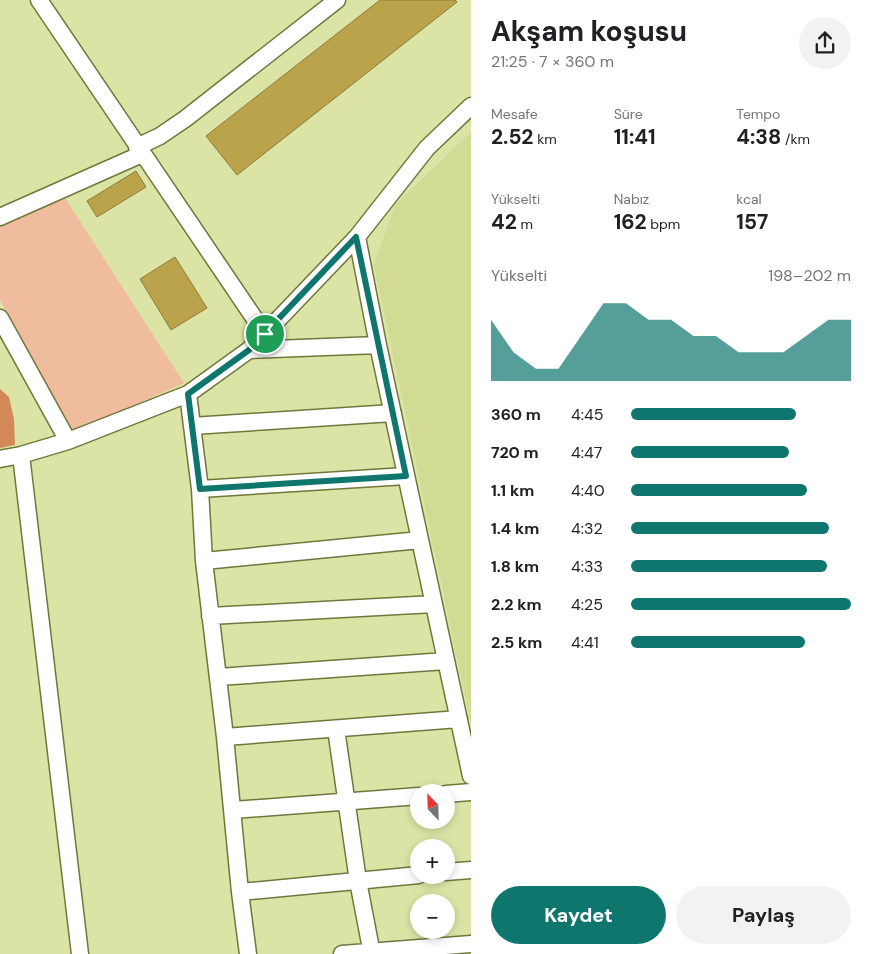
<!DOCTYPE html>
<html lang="tr">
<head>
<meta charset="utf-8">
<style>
	:root { --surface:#fff; --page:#f2f2f2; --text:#202124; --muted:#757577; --accent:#0f766e }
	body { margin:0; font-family:"DM Sans",sans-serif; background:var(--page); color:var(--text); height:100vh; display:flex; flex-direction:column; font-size:19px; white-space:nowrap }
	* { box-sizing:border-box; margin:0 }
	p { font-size:16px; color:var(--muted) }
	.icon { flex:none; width:28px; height:28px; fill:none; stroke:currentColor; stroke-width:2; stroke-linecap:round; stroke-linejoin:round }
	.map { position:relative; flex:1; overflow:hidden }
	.sheet { display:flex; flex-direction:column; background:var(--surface); width:400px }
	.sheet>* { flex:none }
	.needle { width:32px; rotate:337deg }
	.buttons { position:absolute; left:410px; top:784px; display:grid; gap:10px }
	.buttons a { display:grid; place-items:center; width:45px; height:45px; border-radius:50%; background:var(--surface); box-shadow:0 2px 8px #0003; font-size:25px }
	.pin { position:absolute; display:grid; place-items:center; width:42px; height:42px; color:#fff; margin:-21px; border:2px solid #fff; border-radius:50%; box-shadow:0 1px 5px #0007 }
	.round { display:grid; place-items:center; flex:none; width:52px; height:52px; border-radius:26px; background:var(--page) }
	.head { display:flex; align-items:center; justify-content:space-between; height:85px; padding:0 20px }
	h1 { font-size:28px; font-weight:700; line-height:38px }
	.metrics { display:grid; grid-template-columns:repeat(3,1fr); gap:8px; height:85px; padding:5px 20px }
	.metrics div { display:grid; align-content:center }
	.metrics b { font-size:21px; font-weight:700 }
	.metrics small { font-size:14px; font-weight:400 }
	.metrics p { font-size:14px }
	.chart { height:140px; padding:10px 20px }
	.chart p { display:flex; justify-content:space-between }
	.chart svg { width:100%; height:90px; margin-top:5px; fill:var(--accent); opacity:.7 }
	.primary-button { display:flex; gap:10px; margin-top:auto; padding:10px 20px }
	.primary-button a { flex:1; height:58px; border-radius:30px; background:var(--accent); color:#fff; font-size:20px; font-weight:700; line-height:58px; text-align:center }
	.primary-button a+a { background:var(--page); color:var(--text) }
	ul { padding:0 20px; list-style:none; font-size:16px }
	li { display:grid; grid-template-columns:80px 60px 1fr; align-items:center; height:38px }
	li i { height:12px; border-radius:6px; background:var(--accent) }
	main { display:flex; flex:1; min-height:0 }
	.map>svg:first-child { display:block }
</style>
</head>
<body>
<main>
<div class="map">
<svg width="471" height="954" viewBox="0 0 471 954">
	<rect width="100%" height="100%" fill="#dbe4a5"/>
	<!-- built -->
	<path fill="#d2db94" d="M471 132V724L374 265 395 205Z"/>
	<!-- green -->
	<path fill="#efbd9e" d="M65 198 184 383 72 433 0 300V227Z"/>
	<!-- forest -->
	<path fill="#d28957" d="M0 389 9 397 14 419 15 445 0 448Z"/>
	<!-- building -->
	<path fill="#bba34b" stroke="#8b7b3f" d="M380 0H455L457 2 237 175 206 136Z
		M136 171 146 187 97 217 87 201Z
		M175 257 207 308 171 330 140 279Z"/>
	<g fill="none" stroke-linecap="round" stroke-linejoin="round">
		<defs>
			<path id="minor" d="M39 0 265 334
				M137 147 160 136 185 119 337 0
				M0 217 142 154
				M357 237 378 345 471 776
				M0 318 68 441
				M249 350 378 345
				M188 394 200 489 204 561 225 737 240 892 248 954
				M192 426 393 413
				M21 455 80 954
				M0 459 21 455 68 441 188 394 249 350 357 237 427 148 471 106
				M200 489 406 476
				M204 561 420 540
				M210 616 434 604
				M219 677 446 661
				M336 729 358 881 372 954
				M225 737 459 719
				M446 794 471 792
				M233 810 419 796
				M446 872 471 870
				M240 892 419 875
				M342 954 471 944"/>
		</defs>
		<!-- minor casing -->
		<use href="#minor" stroke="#70773c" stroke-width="19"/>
		<!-- minor -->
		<use href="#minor" stroke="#fff" stroke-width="16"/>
	</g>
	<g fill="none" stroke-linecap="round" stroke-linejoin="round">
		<defs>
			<path id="route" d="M356 237 406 476 200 489 188 394 249 350Z"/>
		</defs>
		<!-- route casing -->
		<use href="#route" stroke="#fff" stroke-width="10"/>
		<!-- route -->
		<use href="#route" stroke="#0f766e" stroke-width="6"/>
	</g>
</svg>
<div class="buttons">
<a><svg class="needle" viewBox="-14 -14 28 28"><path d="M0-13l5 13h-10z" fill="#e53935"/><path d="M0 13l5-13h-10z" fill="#757577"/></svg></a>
<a>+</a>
<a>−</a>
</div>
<div class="pin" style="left:265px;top:334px;background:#1e9e55"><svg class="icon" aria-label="arrive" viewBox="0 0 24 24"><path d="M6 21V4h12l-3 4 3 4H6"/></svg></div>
</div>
<section class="sheet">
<div class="head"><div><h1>Akşam koşusu</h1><p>21:25 · 7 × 360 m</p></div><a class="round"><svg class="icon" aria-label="share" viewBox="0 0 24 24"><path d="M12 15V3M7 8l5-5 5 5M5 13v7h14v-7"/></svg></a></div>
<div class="metrics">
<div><p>Mesafe</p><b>2.52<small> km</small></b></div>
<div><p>Süre</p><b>11:41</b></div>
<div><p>Tempo</p><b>4:38<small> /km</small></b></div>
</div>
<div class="metrics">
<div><p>Yükselti</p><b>42<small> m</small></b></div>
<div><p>Nabız</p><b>162<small> bpm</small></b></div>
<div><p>kcal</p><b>157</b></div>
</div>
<div class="chart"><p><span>Yükselti</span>198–202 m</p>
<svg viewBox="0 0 160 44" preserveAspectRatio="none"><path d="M0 44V14L10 30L20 38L30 38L40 22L50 6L60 6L70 14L80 14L90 22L100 22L110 30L120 30L130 30L140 22L150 14L160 14V44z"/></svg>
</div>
<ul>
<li><b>360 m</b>4:45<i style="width:75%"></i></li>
<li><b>720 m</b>4:47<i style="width:72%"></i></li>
<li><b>1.1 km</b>4:40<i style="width:80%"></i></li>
<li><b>1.4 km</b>4:32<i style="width:90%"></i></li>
<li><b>1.8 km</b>4:33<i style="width:89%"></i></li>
<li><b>2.2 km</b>4:25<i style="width:100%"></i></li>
<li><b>2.5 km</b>4:41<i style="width:79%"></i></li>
</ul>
<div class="primary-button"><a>Kaydet</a><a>Paylaş</a></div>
</section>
</main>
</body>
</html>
